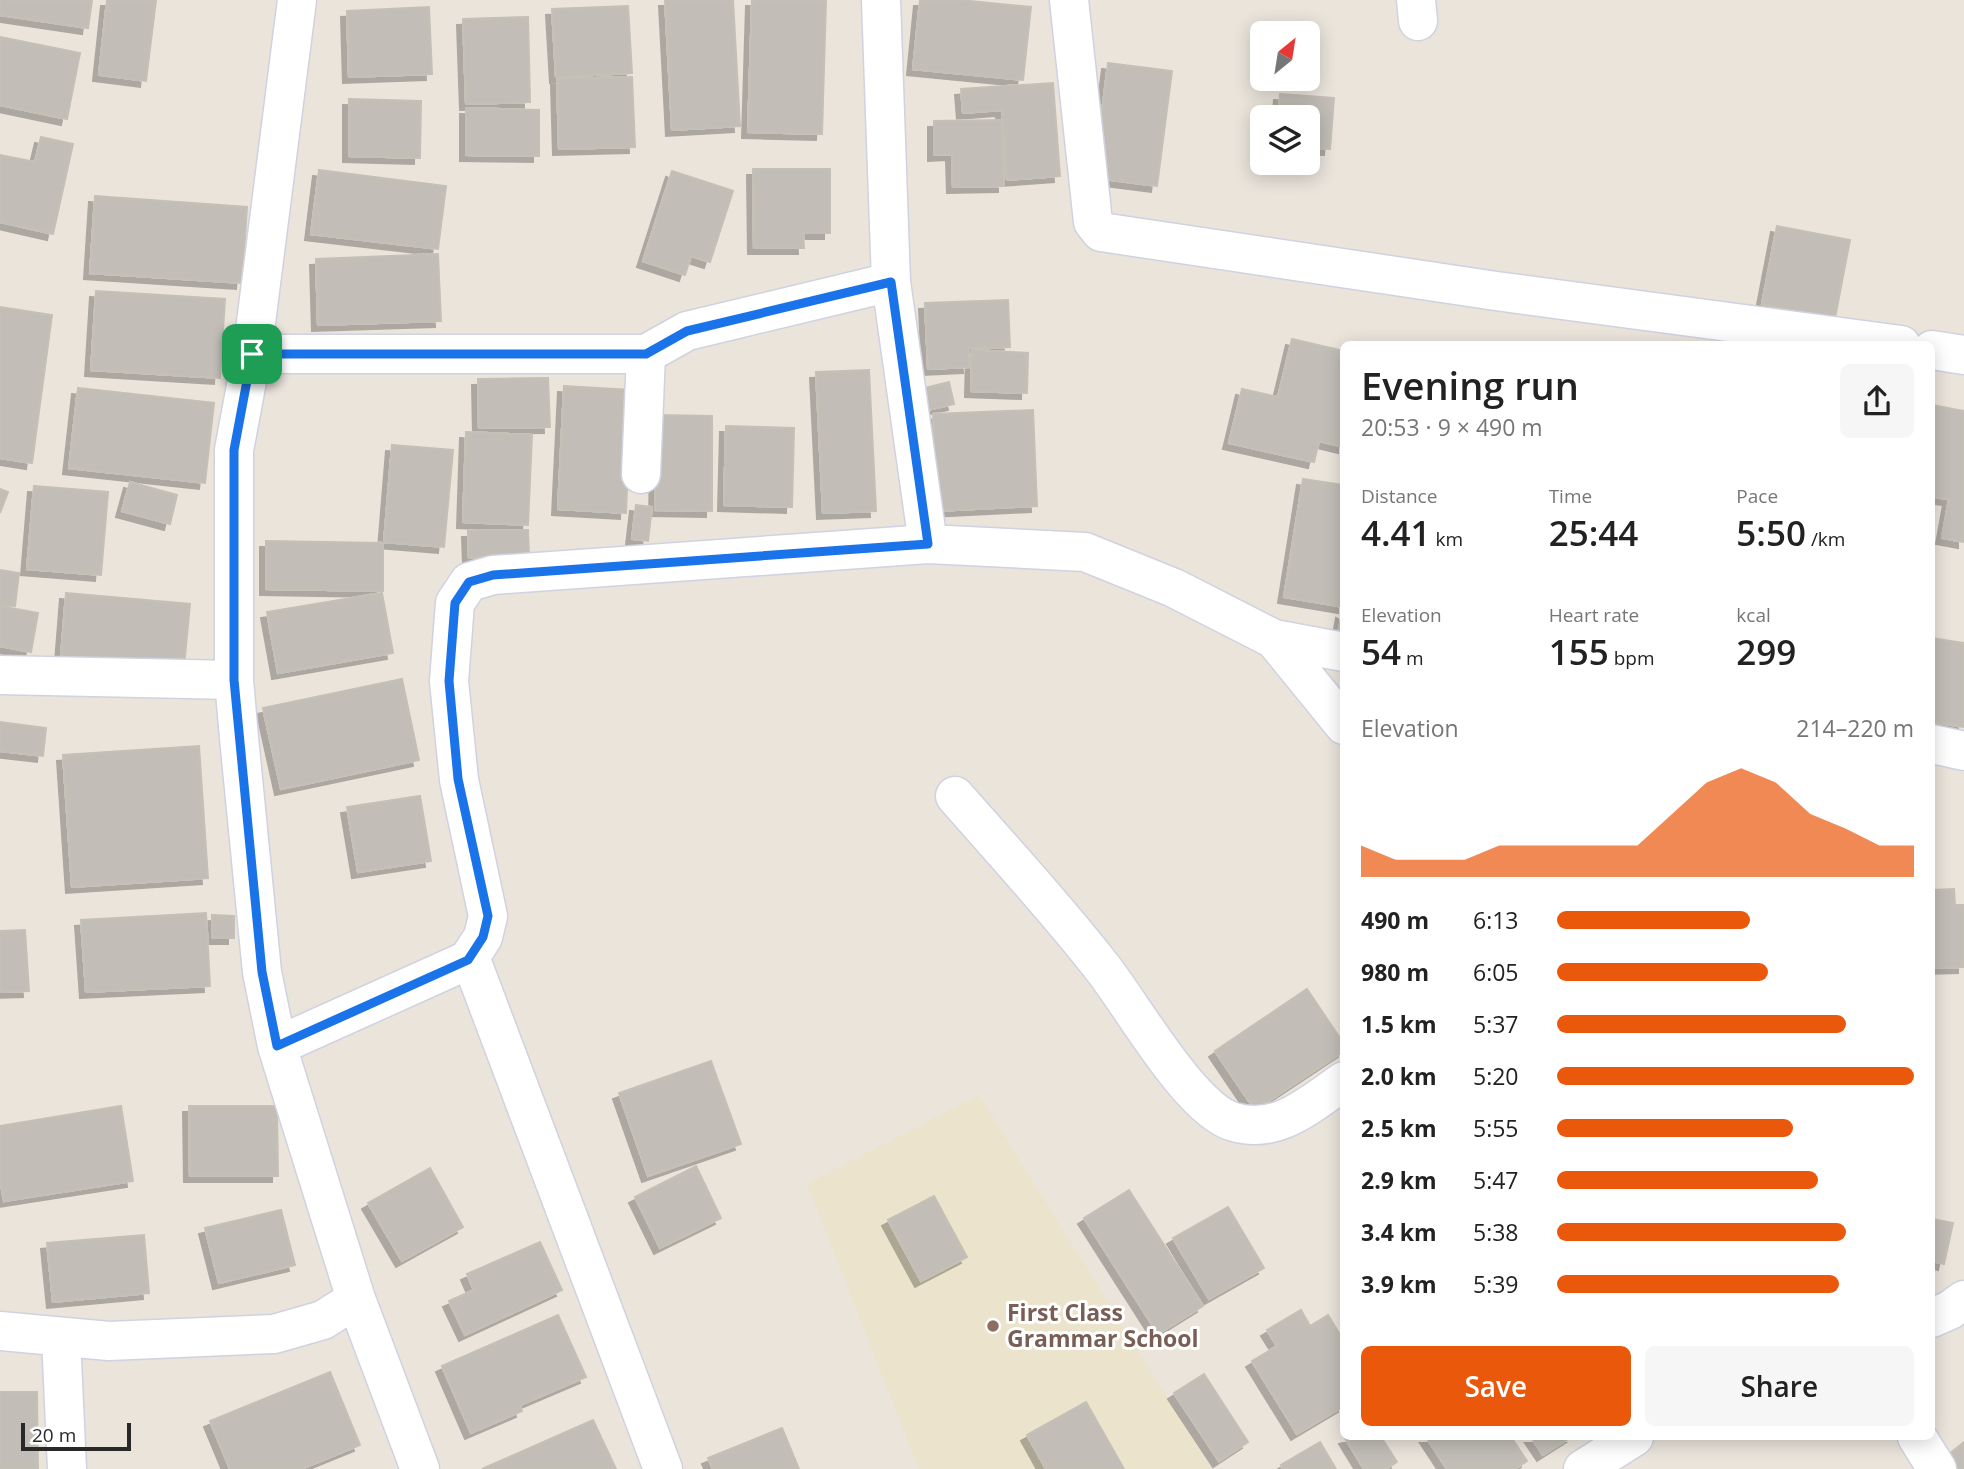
<!DOCTYPE html>
<html lang="en">
<head>
<meta charset="utf-8">
<style>
	:root { --surface:#fff; --page:#f6f6f6; --text:#222; --muted:#767676; --accent:#ea580c }
	body { margin:0; font-family:"Open Sans",sans-serif; background:var(--page); color:var(--text); height:100vh; display:flex; flex-direction:column; font-size:26px; white-space:nowrap }
	* { box-sizing:border-box; margin:0 }
	p { font-size:23px; color:var(--muted) }
	.icon { flex:none; width:38px; height:38px; fill:none; stroke:currentColor; stroke-width:2; stroke-linecap:round; stroke-linejoin:round }
	.map { position:relative; flex:1; overflow:hidden }
	.panel { position:absolute; left:1340px; top:341px; width:595px; height:1099px; display:flex; flex-direction:column; background:var(--surface); border-radius:10px; box-shadow:0 4px 18px #0003 }
	.panel>* { flex:none }
	.needle { width:46px; rotate:30deg }
	.controls { position:absolute; left:1250px; top:21px; display:grid; gap:14px }
	.controls a { display:grid; place-items:center; width:70px; height:70px; border-radius:10px; background:var(--surface); box-shadow:0 4px 18px #0003; font-size:35px }
	.scale { position:absolute; left:21px; bottom:18px; width:110px; box-sizing:border-box; padding-left:7px; border:4px solid #282828; border-top:0; font-size:19px; line-height:24px; white-space:nowrap; color:#282828; -webkit-text-stroke:5px #fff; paint-order:stroke }
	.pin { position:absolute; display:grid; place-items:center; width:60px; height:60px; color:#fff; margin:-30px; border-radius:14px; box-shadow:0 4px 10px #0006 }
	.round { display:grid; place-items:center; flex:none; width:74px; height:74px; border-radius:10px; background:var(--page) }
	.head { display:flex; align-items:center; justify-content:space-between; height:119px; padding:0 21px }
	h1 { font-size:38px; font-weight:600; line-height:52px }
	.figures { display:grid; grid-template-columns:repeat(3,1fr); gap:10px; height:119px; padding:7px 21px }
	.figures div { display:grid; align-content:center }
	.figures b { font-size:35px; font-weight:600 }
	.figures small { font-size:19px; font-weight:400 }
	.figures p { font-size:19px }
	.chart { height:196px; padding:14px 21px }
	.chart p { display:flex; justify-content:space-between }
	.chart svg { width:100%; height:126px; margin-top:7px; fill:var(--accent); opacity:.7 }
	.cta { display:flex; gap:14px; margin-top:auto; padding:14px 21px }
	.cta a { flex:1; height:80px; border-radius:10px; background:var(--accent); color:#fff; font-size:28px; font-weight:600; line-height:80px; text-align:center }
	.cta a+a { background:var(--page); color:var(--text) }
	ul { padding:0 21px; list-style:none; font-size:23px }
	li { display:grid; grid-template-columns:112px 84px 1fr; align-items:center; height:52px }
	li i { height:18px; border-radius:9px; background:var(--accent) }
	.map>svg:first-child { display:block }
</style>
</head>
<body>
<div class="map">
<svg width="1964" height="1469" viewBox="0 0 1964 1469">
	<defs>
		<filter id="shadow"><feDropShadow dx="-6" dy="6" stdDeviation="0" flood-color="#0004"/></filter>
	</defs>
	<rect width="100%" height="100%" fill="#eae4db"/>
	<!-- education -->
	<path fill="#ebe3cb" d="M979 1095 1212 1469H919L807 1184Z"/>
	<!-- building -->
	<path fill="#c2beb7" stroke="#c5c0b5" stroke-width="2" filter="url(#shadow)" d="M0 0H92L88 28 0 15Z
		M107 0H156L146 81 99 75Z
		M665 0H733L740 126 672 130Z
		M752 0H826L822 134 748 132Z
		M920 0H960L1031 7 1023 80 913 69Z
		M628 6 632 73 556 77 552 9Z
		M429 7 432 74 349 77 347 11Z
		M528 17 530 102 466 104 463 19Z
		M0 37 80 53 67 119 0 105Z
		M1108 63 1172 71 1157 186 1094 178Z
		M632 77 635 147 559 149 557 79Z
		M1053 83 1060 176 1007 180 1002 110 963 113 961 89Z
		M1280 94 1334 98 1330 149 1307 148V117H1278Z
		M349 99 421 101 420 158 349 156Z
		M466 108 539 110V156L466 155Z
		M1003 120 1004 186 953 187 952 154 934 155V121Z
		M41 137 73 144 53 234 0 222V155L35 162Z
		M753 169H830V233H803L804 248H754Z
		M319 170 446 186 438 249 311 234Z
		M672 171 733 191 710 262 691 256 685 275 643 261Z
		M95 196 247 207 242 283 90 273Z
		M1777 226 1850 240 1835 318 1762 304Z
		M438 254 441 321 318 325 316 259Z
		M96 291 225 299 220 378 91 370Z
		M1008 300 1010 347 968 348 969 367 928 369 925 303Z
		M0 307 52 315 32 463 0 458Z
		M1292 339 1344 351V447L1319 441 1314 462 1229 443 1242 389 1278 397Z
		M972 350 1028 353 1027 393 971 391Z
		M869 370 876 511 823 513 816 372Z
		M548 378 550 427 479 428 478 379Z
		M949 382 954 404 914 413 909 392Z
		M564 386 631 390 626 513 558 509Z
		M78 388 214 403 205 483 69 468Z
		M1932 405 1964 411V542L1942 538 1949 499 1932 497Z
		M1033 410 1037 506 937 511 933 414Z
		M657 415 712 416V511L655 510Z
		M726 426 794 428 792 507 724 505Z
		M466 432 532 435 528 525 463 522Z
		M392 445 453 450 444 547 384 542Z
		M1303 479 1344 485V607L1284 597Z
		M130 482 177 495 170 524 122 511Z
		M34 486 108 492 101 575 27 569Z
		M0 489 8 492 0 513Z
		M636 505 652 507 648 541 632 539Z
		M528 530 529 555 469 558 468 531Z
		M266 541 383 543V591L266 589Z
		M0 570 19 573 15 606 0 604Z
		M66 593 190 604 184 667 61 656Z
		M382 593 393 653 278 673 267 612Z
		M0 606 38 613 31 652 0 646Z
		M1342 612 1344 613V636L1338 634Z
		M1932 638 1964 643V727L1932 722Z
		M402 679 419 760 281 789 263 708Z
		M0 722 46 728 43 756 0 751Z
		M199 746 208 878 72 887 63 755Z
		M420 796 431 861 358 872 347 807Z
		M1954 889 1955 905H1964V967L1932 968V890Z
		M206 913 210 986 86 992 81 920Z
		M212 915 234 916V938H212Z
		M25 930 29 991 0 992V931Z
		M1307 989 1344 1044V1051L1255 1110 1215 1051Z
		M711 1061 741 1144 648 1176 619 1093Z
		M121 1106 133 1181 4 1201 0 1179V1126Z
		M189 1106H277L278 1176H190Z
		M696 1166 721 1218 660 1248 635 1197Z
		M430 1168 463 1227 402 1261 368 1203Z
		M1129 1190 1203 1306 1158 1334 1084 1218Z
		M934 1196 967 1257 921 1281 888 1220Z
		M1228 1207 1264 1268 1209 1299 1173 1238Z
		M281 1210 295 1265 219 1283 205 1228Z
		M1932 1219 1953 1223 1944 1264 1932 1261Z
		M144 1235 149 1293 53 1302 47 1243Z
		M540 1242 562 1290 465 1335 449 1301 474 1290 467 1274Z
		M1301 1310 1310 1326 1328 1315 1344 1341V1406L1297 1434 1252 1361 1277 1346 1267 1330Z
		M558 1315 586 1377 520 1405 522 1411 471 1433 442 1366Z
		M330 1372 360 1445 301 1469H230L210 1421Z
		M1204 1374 1248 1442 1219 1461 1174 1393Z
		M0 1392H37L38 1469H0Z
		M1086 1402 1124 1469H1046L1027 1435Z
		M593 1420 616 1469H482Z
		M782 1428 799 1469H713L708 1458Z
		M1348 1437H1381L1397 1462 1386 1469H1364L1345 1438Z
		M1426 1437H1511L1527 1461 1515 1469H1447Z
		M1531 1437H1571L1543 1455Z
		M1320 1442 1336 1469H1283L1281 1465Z
		M1964 1442V1469H1951L1943 1459Z"/>
	<g fill="none" stroke-linecap="round" stroke-linejoin="round">
		<defs>
			<path id="minor" d="M297 0 252 354 234 450V680L239 738 262 972 277 1046 356 1299 420 1469
				M881 0 891 282 928 544
				M1069 0 1093 222 1101 232 1496 291 1901 345
				M1416 0 1418 21
				M1932 350 1964 355
				M252 354H646
				M641 474 646 354 687 331 891 282
				M1274 639 1344 652
				M0 675 234 680
				M1932 744 1964 751
				M955 796C1004 852 1055 907 1101 966 1131 1003 1190 1110 1234 1122 1278 1135 1310 1104 1344 1081
				M470 957 663 1469
				M277 1046 468 960 483 937 488 916 459 780 449 681 455 603 469 582 493 575 928 544 1085 552 1174 588 1274 639 1344 725
				M1932 1318 1950 1310 1964 1300
				M0 1331 109 1341 274 1334 323 1320 356 1299
				M61 1338 67 1469
				M1917 1437 1937 1469
				M1583 1469 1634 1437"/>
		</defs>
		<!-- minor casing -->
		<use href="#minor" stroke="#d0d2e1" stroke-width="41"/>
		<!-- minor -->
		<use href="#minor" stroke="#fff" stroke-width="38"/>
	</g>
	<g fill="none" stroke-linecap="round" stroke-linejoin="round">
		<defs>
			<path id="route" d="M891 282 928 544 493 575 469 582 455 603 449 681 458 779 488 916 483 937 468 960 277 1046 262 972 234 680V450L252 354H646L687 331Z"/>
		</defs>
		<!-- route casing -->
		<use href="#route" stroke="#fff" stroke-width="14"/>
		<!-- route -->
		<use href="#route" stroke="#1a73e8" stroke-width="9"/>
	</g>
	<!-- markers -->
	<circle fill="#8d6e63" stroke="#fff" stroke-width="2.5" cx="993" cy="1326" r="7"/>
	<g text-anchor="middle" stroke-width="6" stroke-linejoin="round" paint-order="stroke">
		<!-- education labels -->
		<g font-size="23" font-weight="bold" fill="#785e54" stroke="#fff" text-anchor="start">
			<text x="1007" y="1321">First Class<tspan x="1007" dy="26">Grammar School</tspan></text>
		</g>
	</g>
</svg>
<div class="controls">
<a><svg class="needle" viewBox="-14 -14 28 28"><path d="M0-13l5 13h-10z" fill="#e53935"/><path d="M0 13l5-13h-10z" fill="#767676"/></svg></a>
<a><svg class="icon" aria-label="layers" viewBox="0 0 24 24"><path d="M12 4l9 5-9 5-9-5zM3 14l9 5 9-5"/></svg></a>
</div>
<div class="scale">20 m</div>
<div class="pin" style="left:252px;top:354px;background:#1e9e55"><svg class="icon" aria-label="arrive" viewBox="0 0 24 24"><path d="M6 21V4h12l-3 4 3 4H6"/></svg></div>
<section class="panel">
<div class="head"><div><h1>Evening run</h1><p>20:53 · 9 × 490 m</p></div><a class="round"><svg class="icon" aria-label="share" viewBox="0 0 24 24"><path d="M12 15V3M7 8l5-5 5 5M5 13v7h14v-7"/></svg></a></div>
<div class="figures">
<div><p>Distance</p><b>4.41<small> km</small></b></div>
<div><p>Time</p><b>25:44</b></div>
<div><p>Pace</p><b>5:50<small> /km</small></b></div>
</div>
<div class="figures">
<div><p>Elevation</p><b>54<small> m</small></b></div>
<div><p>Heart rate</p><b>155<small> bpm</small></b></div>
<div><p>kcal</p><b>299</b></div>
</div>
<div class="chart"><p><span>Elevation</span>214–220 m</p>
<svg viewBox="0 0 160 44" preserveAspectRatio="none"><path d="M0 44V33L10 38L20 38L30 38L40 33L50 33L60 33L70 33L80 33L90 22L100 11L110 6L120 11L130 22L140 27L150 33L160 33V44z"/></svg>
</div>
<ul>
<li><b>490 m</b>6:13<i style="width:54%"></i></li>
<li><b>980 m</b>6:05<i style="width:59%"></i></li>
<li><b>1.5 km</b>5:37<i style="width:81%"></i></li>
<li><b>2.0 km</b>5:20<i style="width:100%"></i></li>
<li><b>2.5 km</b>5:55<i style="width:66%"></i></li>
<li><b>2.9 km</b>5:47<i style="width:73%"></i></li>
<li><b>3.4 km</b>5:38<i style="width:81%"></i></li>
<li><b>3.9 km</b>5:39<i style="width:79%"></i></li>
</ul>
<div class="cta"><a>Save</a><a>Share</a></div>
</section>
</div>
</body>
</html>
